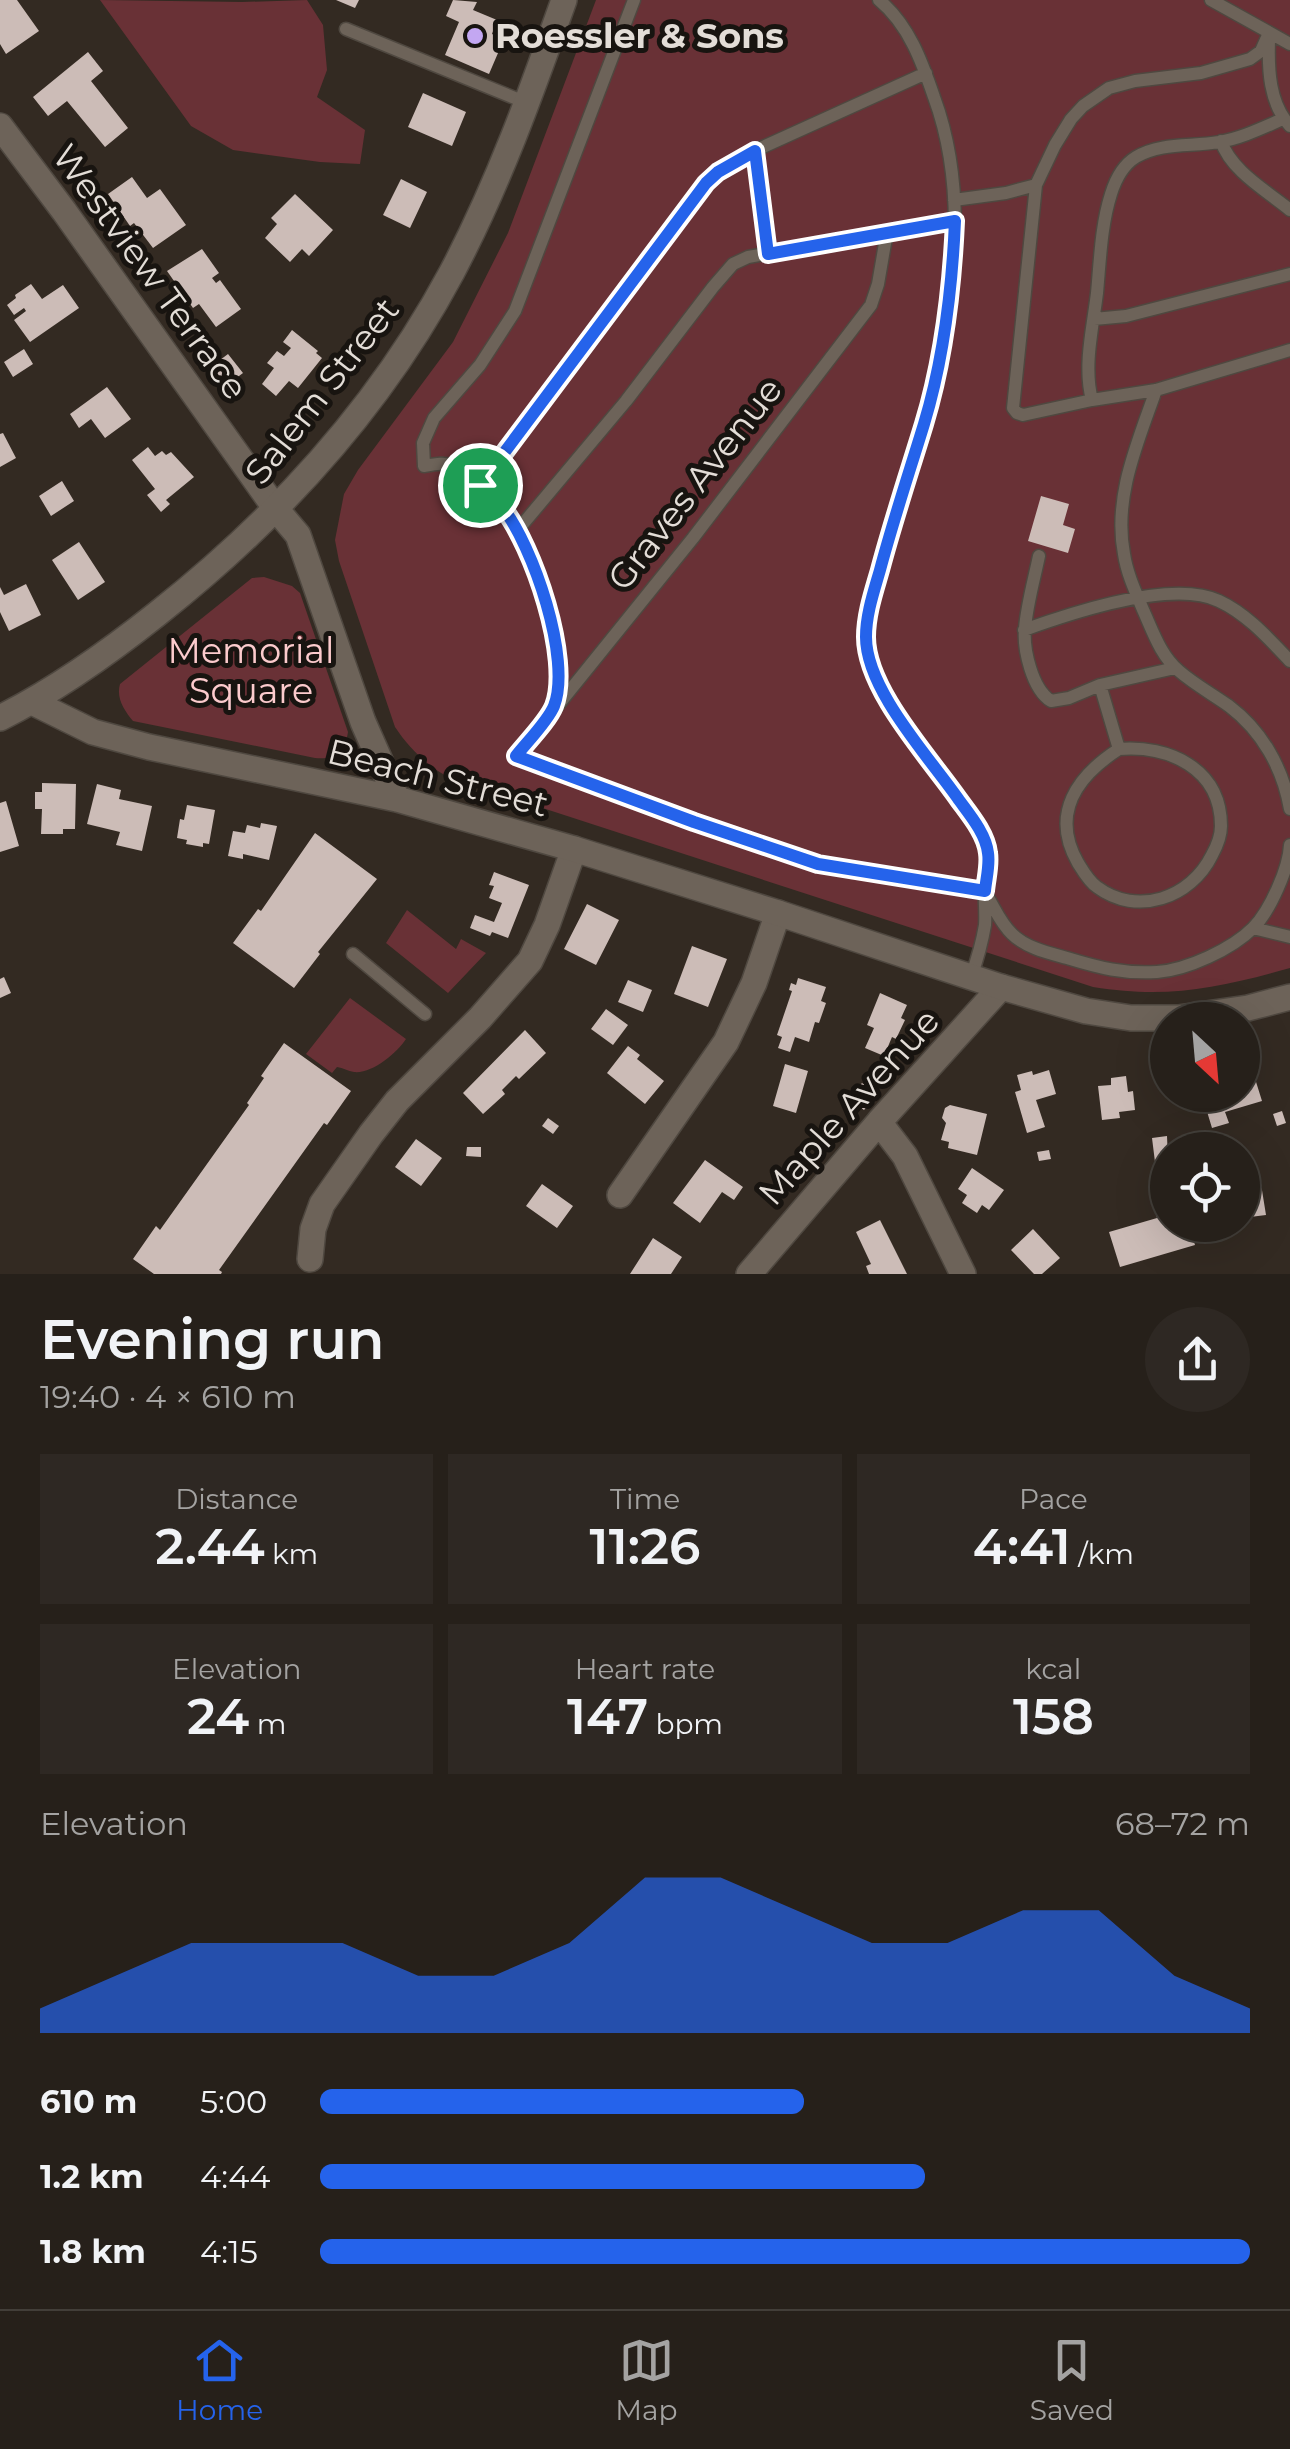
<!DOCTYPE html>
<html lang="en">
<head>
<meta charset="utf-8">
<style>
	:root { --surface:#26201a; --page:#2e2823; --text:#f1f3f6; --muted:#a4a3a2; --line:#423e39; --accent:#2563eb }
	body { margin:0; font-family:Montserrat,sans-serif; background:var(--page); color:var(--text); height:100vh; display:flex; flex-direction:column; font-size:38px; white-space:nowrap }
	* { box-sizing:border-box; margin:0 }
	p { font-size:32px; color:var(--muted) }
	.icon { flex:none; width:55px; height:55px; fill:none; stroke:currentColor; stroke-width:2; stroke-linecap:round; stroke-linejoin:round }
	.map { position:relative; height:1274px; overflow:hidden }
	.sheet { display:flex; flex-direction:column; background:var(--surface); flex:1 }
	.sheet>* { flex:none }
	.needle { width:65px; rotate:154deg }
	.tools { position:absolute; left:1150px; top:1002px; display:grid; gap:20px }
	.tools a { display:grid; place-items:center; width:110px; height:110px; border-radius:50%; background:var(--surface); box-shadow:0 10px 40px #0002,0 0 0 2px var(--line); font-size:50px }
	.pin { position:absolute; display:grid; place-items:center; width:85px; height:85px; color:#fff; margin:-42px; border:5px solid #fff; border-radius:50%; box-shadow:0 2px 10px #0007 }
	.round { display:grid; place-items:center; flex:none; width:105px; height:105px; border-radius:52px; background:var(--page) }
	.summary { display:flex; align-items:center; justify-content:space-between; height:170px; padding:0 40px }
	h1 { font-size:55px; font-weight:600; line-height:75px }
	.stats { display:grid; grid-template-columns:repeat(3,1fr); gap:15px; height:170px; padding:10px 40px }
	.stats div { display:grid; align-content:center; border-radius:0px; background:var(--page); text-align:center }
	.stats b { font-size:50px; font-weight:600 }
	.stats small { font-size:28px; font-weight:400 }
	.stats p { font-size:28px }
	.chart { height:280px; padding:20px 40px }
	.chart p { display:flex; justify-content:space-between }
	.chart svg { width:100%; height:180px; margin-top:10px; fill:var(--accent); opacity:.7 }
	ul { padding:0 40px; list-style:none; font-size:32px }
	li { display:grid; grid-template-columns:160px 120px 1fr; align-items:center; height:75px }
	li i { height:25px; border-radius:12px; background:var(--accent) }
	.tabs { display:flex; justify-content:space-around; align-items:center; height:140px; border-top:2px solid var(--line); background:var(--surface); font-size:28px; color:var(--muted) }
	.tabs a { display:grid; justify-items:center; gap:5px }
	.tabs .active { color:var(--accent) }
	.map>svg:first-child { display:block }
</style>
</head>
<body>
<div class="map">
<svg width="1290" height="1274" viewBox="0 0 1290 1274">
	<rect width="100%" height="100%" fill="#332a22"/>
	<!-- green -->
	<path fill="#693136" d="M100 0 242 2 307 0 323 25 327 70 317 97 365 130 360 164 320 162 233 150 191 126Z
		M596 0H1290V968C1218 988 1168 999 1093 987L450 778C428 767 409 748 395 727L339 561 335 540 344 494 358 470 453 342 508 233Z
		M264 577 292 586 300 593 348 732C345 752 335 760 315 758L133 721C124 710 116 698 120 684L252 578Z
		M407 910 456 949 461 939 486 953 448 993 386 943Z
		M350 998 406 1039C397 1053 372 1074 354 1072 348 1071 343 1068 337 1067L332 1073 306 1054Z"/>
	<!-- building -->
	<path fill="#ccbcb7" d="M0 0H17L39 31 6 54 0 44Z
		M336 0H359L355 8Z
		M453 0 477 2 473 10 497 20 492 34 504 39 489 74 445 55 459 22 446 16Z
		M88 52 103 71 91 81 128 128 105 147 67 101 48 116 33 97Z
		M423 93 466 112 452 146 408 127Z
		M132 177 147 198 160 189 186 225 153 248 134 223 130 226 108 194Z
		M401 179 427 192 410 228 383 215Z
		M295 194 333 230 309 256 302 249 290 262 265 238 277 224 271 218Z
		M202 249 219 273 212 278 216 283 220 280 241 309 216 327 199 304 193 308 167 271Z
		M31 284 42 299 63 285 79 308 30 342 14 320 26 311 24 308 14 315 7 305 16 298 15 295Z
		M292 330 318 351 316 353 322 358 298 388 289 381 276 396 262 384 274 368 267 363 277 351 284 356 291 348 283 342Z
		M24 349 33 364 13 377 4 362Z
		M228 354 243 373 223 388 208 369Z
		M107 387 131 419 105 438 91 419 79 428 70 414Z
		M3 433 16 458 0 467V434Z
		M148 447 155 456 162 451 166 455 171 452 194 477 166 500 170 504 161 512 147 495 155 489 132 460Z
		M62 481 74 501 51 516 39 496Z
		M1041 496 1069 504 1063 525 1075 529 1068 553 1028 541Z
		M79 542 105 582 78 600 52 560Z
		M26 584 41 615 9 631 0 612V587L4 595Z
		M42 783 76 784 75 829H63V834H41L42 809H35V792H42Z
		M97 784 121 790 119 799 152 806 142 851 116 845 120 832 87 824Z
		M6 801 19 846 0 852V803Z
		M187 805 215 810 209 844 203 843V847L186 844 187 840 177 838 180 819 184 820Z
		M261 823 277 826 269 860 243 854V859L228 856 233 831 245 833 247 825 260 828Z
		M315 833 377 879 318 952 320 954 294 988 233 943 258 909 261 911Z
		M494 872 529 885 508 938 492 932 490 936 470 928 475 915 494 922 502 903 489 898 494 886 489 885Z
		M587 904 619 920 596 965 564 949Z
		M692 946 727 959 708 1007 674 994Z
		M4 977 11 993 0 998V979Z
		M798 978 826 987 821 1001 826 1003 819 1023 815 1022 809 1042 795 1037 790 1052 778 1048 782 1037 777 1035 792 991 789 990 791 983 796 985Z
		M628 980 652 990 643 1012 618 1002Z
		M880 993 907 1005 901 1018 905 1020 896 1039 892 1037 884 1056 865 1048 874 1028 867 1025Z
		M606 1009 628 1025 613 1045 591 1029Z
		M525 1030 546 1053 519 1079 516 1076 502 1090 505 1094 483 1114 463 1093Z
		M284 1043 351 1091 327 1125 324 1123 219 1270 222 1272 221 1274H154L133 1259 156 1226 160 1230 249 1105 247 1103 264 1078 261 1076Z
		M628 1046 640 1055 637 1059 664 1081 645 1104 607 1073Z
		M785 1064 808 1071 796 1113 773 1106Z
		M1252 1069 1262 1101 1225 1112 1229 1123 1212 1128 1202 1095H1242V1072Z
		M1049 1070 1056 1094 1036 1100 1045 1127 1027 1133 1015 1092 1021 1090 1017 1075 1032 1071 1033 1075Z
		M1126 1076 1128 1092 1133 1091 1135 1110 1119 1112 1120 1118 1102 1120 1098 1086 1111 1085V1078Z
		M862 1083 877 1095 864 1110 849 1098Z
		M950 1105 987 1114 977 1155 948 1148 949 1142 941 1140 946 1123 942 1118 945 1108Z
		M1282 1111 1286 1123 1277 1126 1273 1114Z
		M548 1118 559 1126 553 1134 542 1126Z
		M1167 1136 1168 1160 1155 1162 1152 1138Z
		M416 1139 442 1158 421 1186 395 1167Z
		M467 1147H481V1157L466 1156Z
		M1049 1150 1051 1159 1039 1161 1037 1152Z
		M705 1160 743 1187 734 1200 722 1192 700 1223 673 1203Z
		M972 1168 1004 1190 989 1210 982 1205 977 1213 962 1203 967 1195 958 1189Z
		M542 1184 573 1206 557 1228 526 1206Z
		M1261 1184 1266 1215 1242 1218V1188Z
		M1168 1206V1225H1189L1195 1245 1120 1267 1109 1232 1157 1218 1155 1210Z
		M880 1220 907 1274H869L866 1266 871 1264 856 1232Z
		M1033 1229 1060 1258 1042 1274H1034L1011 1250Z
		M653 1238 682 1257 671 1274H630Z"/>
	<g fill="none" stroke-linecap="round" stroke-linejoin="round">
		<defs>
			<path id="service" d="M879 0C909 25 922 62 934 97 979 219 943 363 905 482 896 511 888 540 880 569 874 591 867 613 866 636 865 658 878 680 888 699 914 748 967 794 985 843 991 857 986 873 985 888 984 900 986 913 985 925 982 943 977 960 971 977
				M1211 0 1290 44
				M346 29 527 103
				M1269 33 1261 51 1250 59 1201 73 1135 81 1109 88 1083 106 1071 119 1055 145 1036 185 1013 408 1017 413 1023 415 1092 400 1156 390 1290 350
				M1269 40C1268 69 1269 103 1290 126
				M1221 141C1231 171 1267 191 1290 210
				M954 200 1006 193 1036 185
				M887 232 878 284 871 305 693 538 517 756 694 822 818 864 985 891
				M1094 319 1126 316 1290 274
				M1156 390C1138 442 1113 497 1124 554 1127 574 1136 593 1144 612 1153 632 1161 656 1179 671 1194 684 1212 694 1229 706 1262 731 1283 768 1290 809
				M1092 400C1083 366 1093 327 1097 293 1100 261 1101 225 1111 194 1115 181 1123 165 1136 157 1161 142 1192 147 1219 142 1242 138 1262 128 1283 119
				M480 485 706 183 718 171 743 156 926 73
				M517 531 626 401 713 287 733 264 748 257 955 221
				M1039 556C1034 580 1027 604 1025 628 1023 649 1032 689 1051 701L1069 698 1100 685 1175 668
				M1024 630C1071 613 1173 579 1219 601 1247 614 1269 639 1290 661
				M1100 685 1119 749C1077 776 1050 814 1078 863 1083 871 1089 882 1097 887 1137 917 1191 898 1212 855 1217 846 1221 835 1221 826 1221 768 1168 745 1119 749
				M554 706C557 688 560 670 558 652 551 597 509 489 455 466 445 462 435 464 424 466L423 443 434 418 480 365 515 311 634 0
				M987 896C995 909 1001 924 1012 934 1026 948 1049 953 1067 958 1100 968 1123 974 1157 972 1187 970 1232 949 1253 928 1270 911 1289 868 1290 845
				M1253 928 1290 937
				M353 954 425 1014"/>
			<path id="minor" d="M0 126 64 211 276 509
				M879 1122 905 1156 963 1274
				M620 1195 726 1042 754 983 778 913
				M310 1259 313 1229 322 1204 371 1134 397 1101 480 1018 530 961 547 925 574 849
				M749 1274 879 1122 1001 987"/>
			<path id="tertiary" d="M276 509 298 535 363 722 397 799
				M32 702 93 732 149 747 397 799 574 849 778 913 1001 987 1086 1011 1131 1018H1178L1248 1008 1290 997
				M0 718C56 690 108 653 157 614 276 520 380 407 452 272 498 185 531 93 564 0"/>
		</defs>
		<!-- service casing -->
		<use href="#service" stroke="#4f4840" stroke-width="15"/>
		<!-- minor casing -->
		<use href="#minor" stroke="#4f4840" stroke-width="28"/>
		<!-- tertiary casing -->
		<use href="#tertiary" stroke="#4f4840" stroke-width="28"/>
		<!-- path -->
		<path stroke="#7d756e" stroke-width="5" stroke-dasharray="5 5" stroke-linecap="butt" d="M757 167 766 236"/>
		<!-- service -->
		<use href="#service" stroke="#6d6359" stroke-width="12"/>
		<!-- minor -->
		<use href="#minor" stroke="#6d6359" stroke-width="25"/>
		<!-- tertiary -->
		<use href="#tertiary" stroke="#6d6359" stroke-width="25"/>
	</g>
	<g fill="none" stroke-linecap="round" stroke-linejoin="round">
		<defs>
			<path id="route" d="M755 151 768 254 955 221C952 290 944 358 924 424 909 473 893 521 880 570 874 591 866 614 866 637 866 690 930 758 959 800 970 815 986 834 988 853 990 865 986 879 985 891L818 864 694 822 516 756C527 742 548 721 554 706 572 660 533 545 502 507 496 499 487 492 480 485L706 183 718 172Z"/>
		</defs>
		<!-- route casing -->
		<use href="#route" stroke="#fff" stroke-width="20"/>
		<!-- route -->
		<use href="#route" stroke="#2563eb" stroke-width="12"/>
	</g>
	<!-- markers -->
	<circle fill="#c3a7f2" stroke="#181410" stroke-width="4" cx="475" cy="36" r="10"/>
	<g text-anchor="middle" stroke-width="10" stroke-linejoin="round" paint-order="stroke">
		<!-- poi labels -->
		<g font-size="35" font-weight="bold" fill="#e3ddd7" stroke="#181410" text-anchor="start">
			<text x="495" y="48">Roessler &amp; Sons</text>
		</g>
		<!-- street labels -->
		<g font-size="35" fill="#e3ddd7" stroke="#181410">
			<text transform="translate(150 272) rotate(54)" y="12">Westview Terrace</text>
			<text transform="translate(322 391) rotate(-52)" y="12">Salem Street</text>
			<text transform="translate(695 484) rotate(-52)" y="12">Graves Avenue</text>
			<text transform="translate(438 778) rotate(14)" y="12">Beach Street</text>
			<text transform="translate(849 1107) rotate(-48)" y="12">Maple Avenue</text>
		</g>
		<!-- park labels -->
		<g font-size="35" fill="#fccbcd" stroke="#181410">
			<text x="251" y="663">Memorial<tspan x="251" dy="40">Square</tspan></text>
		</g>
	</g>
</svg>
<div class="tools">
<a><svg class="needle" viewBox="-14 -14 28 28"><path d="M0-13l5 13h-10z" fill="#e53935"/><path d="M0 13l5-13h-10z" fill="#a4a3a2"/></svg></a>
<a><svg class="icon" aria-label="locate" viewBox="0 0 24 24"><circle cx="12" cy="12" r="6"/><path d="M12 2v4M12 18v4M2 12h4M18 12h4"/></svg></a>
</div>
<div class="pin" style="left:480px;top:485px;background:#1e9e55"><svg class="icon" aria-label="arrive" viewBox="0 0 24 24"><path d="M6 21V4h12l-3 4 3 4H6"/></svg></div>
</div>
<section class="sheet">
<div class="summary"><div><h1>Evening run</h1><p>19:40 · 4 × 610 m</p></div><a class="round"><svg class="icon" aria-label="share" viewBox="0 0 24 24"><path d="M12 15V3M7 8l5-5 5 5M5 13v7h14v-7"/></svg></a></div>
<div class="stats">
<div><p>Distance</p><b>2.44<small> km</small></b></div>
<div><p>Time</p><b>11:26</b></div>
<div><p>Pace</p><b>4:41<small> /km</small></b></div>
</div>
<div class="stats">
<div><p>Elevation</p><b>24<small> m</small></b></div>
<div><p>Heart rate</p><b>147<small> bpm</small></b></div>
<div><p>kcal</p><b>158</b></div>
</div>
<div class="chart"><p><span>Elevation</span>68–72 m</p>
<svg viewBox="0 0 160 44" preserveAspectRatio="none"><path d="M0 44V38L10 30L20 22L30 22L40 22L50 30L60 30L70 22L80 6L90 6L100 14L110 22L120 22L130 14L140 14L150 30L160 38V44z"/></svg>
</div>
<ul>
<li><b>610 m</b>5:00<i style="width:52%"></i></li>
<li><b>1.2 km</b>4:44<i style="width:65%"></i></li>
<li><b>1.8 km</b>4:15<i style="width:100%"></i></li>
</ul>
</section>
<nav class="tabs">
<a class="active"><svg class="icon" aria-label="home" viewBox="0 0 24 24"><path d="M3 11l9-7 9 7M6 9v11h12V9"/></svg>Home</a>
<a><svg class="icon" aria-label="map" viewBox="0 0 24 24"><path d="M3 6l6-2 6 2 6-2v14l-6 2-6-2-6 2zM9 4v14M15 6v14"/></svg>Map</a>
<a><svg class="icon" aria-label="saved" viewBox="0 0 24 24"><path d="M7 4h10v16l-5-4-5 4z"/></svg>Saved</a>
</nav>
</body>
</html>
